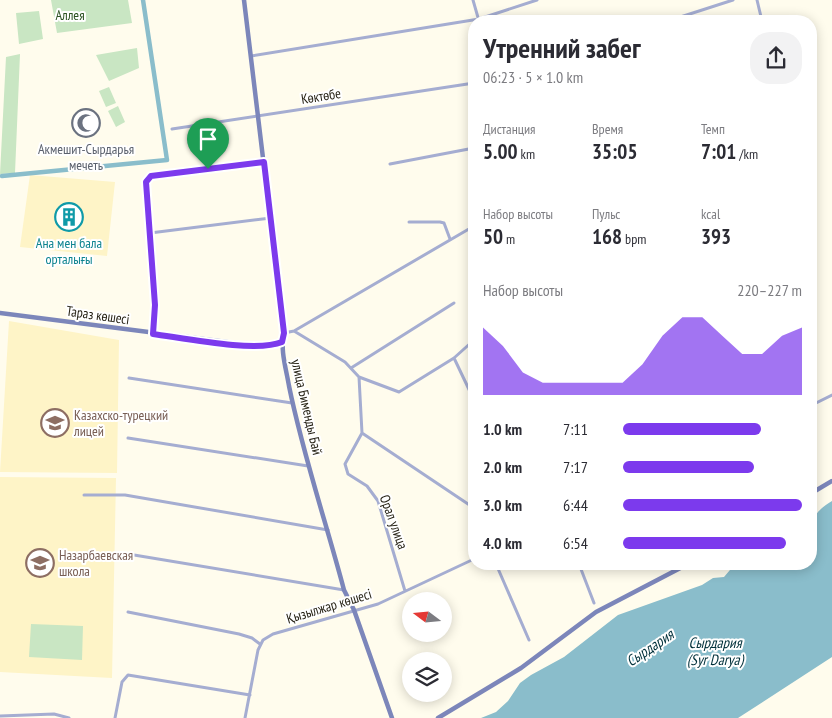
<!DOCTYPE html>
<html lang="ru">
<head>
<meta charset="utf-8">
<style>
	:root { --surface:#fff; --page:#f2f2f3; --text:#2b2b33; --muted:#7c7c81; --accent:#7c3aed }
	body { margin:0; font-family:"PT Sans Narrow",sans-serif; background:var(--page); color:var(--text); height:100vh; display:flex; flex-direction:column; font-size:19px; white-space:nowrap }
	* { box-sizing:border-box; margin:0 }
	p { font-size:16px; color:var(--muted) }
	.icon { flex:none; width:28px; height:28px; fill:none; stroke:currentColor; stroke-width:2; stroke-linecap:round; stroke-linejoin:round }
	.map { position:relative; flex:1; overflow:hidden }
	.sheet { position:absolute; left:468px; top:15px; width:349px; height:555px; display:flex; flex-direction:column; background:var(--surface); border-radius:20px; box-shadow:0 2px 12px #0003 }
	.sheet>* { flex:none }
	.needle { width:32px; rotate:286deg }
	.fabs { position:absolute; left:402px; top:592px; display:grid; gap:10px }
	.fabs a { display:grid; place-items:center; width:50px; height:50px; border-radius:50%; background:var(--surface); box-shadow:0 2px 12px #0003; font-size:25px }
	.pin { position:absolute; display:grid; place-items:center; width:42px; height:42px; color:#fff; margin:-51px -21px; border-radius:50% 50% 50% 0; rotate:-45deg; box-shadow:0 0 5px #0007 }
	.pin .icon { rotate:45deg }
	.round { display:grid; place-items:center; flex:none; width:52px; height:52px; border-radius:20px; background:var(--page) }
	.head { display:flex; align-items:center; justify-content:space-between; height:85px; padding:0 15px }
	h1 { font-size:28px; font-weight:600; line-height:38px }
	.stats { display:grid; grid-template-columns:repeat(3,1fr); gap:8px; height:85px; padding:5px 15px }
	.stats div { display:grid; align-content:center }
	.stats b { font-size:21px; font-weight:600 }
	.stats small { font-size:14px; font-weight:400 }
	.stats p { font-size:14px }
	.chart { height:140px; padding:10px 15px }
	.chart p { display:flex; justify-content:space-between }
	.chart svg { width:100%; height:90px; margin-top:5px; fill:var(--accent); opacity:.7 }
	ul { padding:0 15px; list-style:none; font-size:16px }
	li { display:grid; grid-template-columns:80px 60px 1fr; align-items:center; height:38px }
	li i { height:12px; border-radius:6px; background:var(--accent) }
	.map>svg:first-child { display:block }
</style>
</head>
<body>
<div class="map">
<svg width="832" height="718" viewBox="0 0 832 718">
	<rect width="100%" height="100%" fill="#fffced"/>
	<!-- built -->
	<path fill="#fef4c7" d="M30 175 115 182 107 256 20 247Z
		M9 321 119 340 117 473 0 472Z
		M0 477 116 478 112 678 0 672Z"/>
	<!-- green -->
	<path fill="#c9e6c3" d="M51 0H128L132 23 57 33Z
		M39 11 43 39 19 44 16 13Z
		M137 48 139 68 109 81 96 55Z
		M20 54 15 173 0 174 6 57Z
		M109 87 116 103 106 107 99 91Z
		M118 106 125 122 116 127 108 111Z
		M31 624 83 626 82 660 29 657Z"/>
	<!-- water -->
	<path fill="#8abdcb" d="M832 501V657L738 718H481L496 712 508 701 520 683 531 675 564 657 618 615 702 585 713 578 724 577 735 564H810C810 535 804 517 832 501Z"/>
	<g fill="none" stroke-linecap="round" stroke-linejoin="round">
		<!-- canal -->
		<path stroke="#8abdcb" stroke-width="4.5" d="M2 176 167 160 143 0"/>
		<!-- street -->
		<path stroke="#a5add1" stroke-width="3" d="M473 0 479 21
			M757 0 762 21
			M668 21 733 0
			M251 56 479 19 537 0
			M172 129 474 83
			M390 164 474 148
			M409 222H440L444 223 450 239
			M150 233 271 218
			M294 331 345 362 359 377 362 433 345 464 348 474 367 486 378 501 405 591
			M153 333 155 305 147 182 148 179 264 162
			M284 333 294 331 474 226
			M454 358 474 400
			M351 368 454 303
			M359 377 399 392 454 358 474 340
			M129 378 292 403
			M810 406 832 395
			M362 433 474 508
			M128 438 308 466
			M84 495H125L328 530
			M128 554 344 590
			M496 564 529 640
			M579 564 594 603
			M626 564V565
			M128 612 239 634 252 638 260 644
			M0 716 54 714 69 718
			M115 718 122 682 128 675 250 695
			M245 718 258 650 263 640 273 634 378 604 474 559"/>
		<!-- secondary -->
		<path stroke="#7c86ba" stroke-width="4.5" d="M244 0 284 333C280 350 286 368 289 386 303 455 326 522 344 590L354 610 392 718
			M0 313 250 345H275L282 342
			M810 494 832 481
			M438 718 521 668 596 612 688 564"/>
	</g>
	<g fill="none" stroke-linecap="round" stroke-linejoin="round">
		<defs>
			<path id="route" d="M264 162 284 333 282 342C256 353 183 338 153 334L155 305 146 182 151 176Z"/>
		</defs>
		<!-- route casing -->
		<use href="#route" stroke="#fff" stroke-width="10"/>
		<!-- route -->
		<use href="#route" stroke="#7c3aed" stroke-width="6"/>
	</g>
	<!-- icons -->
	<defs>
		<symbol id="mosque-ring" viewBox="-11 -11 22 22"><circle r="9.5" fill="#fff" stroke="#6b7280" stroke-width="1.5"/><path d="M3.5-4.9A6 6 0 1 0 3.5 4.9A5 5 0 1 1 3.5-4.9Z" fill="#6b7280"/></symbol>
		<symbol id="building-ring" viewBox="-11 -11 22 22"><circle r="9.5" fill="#fff" stroke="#0f9aa8" stroke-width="1.5"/><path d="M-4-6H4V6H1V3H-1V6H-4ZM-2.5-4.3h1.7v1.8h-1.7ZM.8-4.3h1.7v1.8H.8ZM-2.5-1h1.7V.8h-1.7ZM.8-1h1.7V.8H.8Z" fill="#0f9aa8"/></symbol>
		<symbol id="school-ring" viewBox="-11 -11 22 22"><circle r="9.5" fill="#fff" stroke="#8d6e63" stroke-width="1.5"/><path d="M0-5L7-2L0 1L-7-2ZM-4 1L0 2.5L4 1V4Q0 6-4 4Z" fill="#8d6e63"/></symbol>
	</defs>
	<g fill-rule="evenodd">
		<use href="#mosque-ring" x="70" y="107" width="32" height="32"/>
		<use href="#building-ring" x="53" y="201" width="32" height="32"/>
		<use href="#school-ring" x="39" y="407" width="32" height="32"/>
		<use href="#school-ring" x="24" y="547" width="32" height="32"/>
	</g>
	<g text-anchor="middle" stroke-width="4" stroke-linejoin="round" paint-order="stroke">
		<!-- park labels -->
		<g font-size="14" fill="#2b5121" stroke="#fff">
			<text x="70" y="20">Аллея</text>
		</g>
		<!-- street labels -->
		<g font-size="14" fill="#272316" stroke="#fff">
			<text transform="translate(321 96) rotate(-9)" y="5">Көктөбе</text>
			<text transform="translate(98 315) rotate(8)" y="5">Тараз көшесі</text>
			<text transform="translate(307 407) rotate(77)" y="5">улица Бименды Бай</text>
			<text transform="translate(394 522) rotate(70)" y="5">Орал улица</text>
			<text transform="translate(329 606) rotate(-17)" y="5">Қызылжар көшесі</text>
		</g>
		<!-- worship labels -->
		<g font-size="14" fill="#5b616d" stroke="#fff">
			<text x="86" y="154">Акмешит-Сырдарья<tspan x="86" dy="16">мечеть</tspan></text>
		</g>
		<!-- culture labels -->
		<g font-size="14" fill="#0d838f" stroke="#fff">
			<text x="69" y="248">Ана мен бала<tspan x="69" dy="16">орталығы</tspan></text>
		</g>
		<!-- education labels -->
		<g font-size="14" fill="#785e54" stroke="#fff" text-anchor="start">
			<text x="74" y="420">Казахско-турецкий<tspan x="74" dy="16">лицей</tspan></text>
			<text x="59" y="560">Назарбаевская<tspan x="59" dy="16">школа</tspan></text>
		</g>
		<!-- water labels -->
		<g font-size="15" font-style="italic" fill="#00303a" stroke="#fff">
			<text x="715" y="648">Сырдария<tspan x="715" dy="17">(Syr Darya)</tspan></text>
			<text transform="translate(650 648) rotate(-34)" y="5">Сырдария</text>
		</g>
	</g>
</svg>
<div class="fabs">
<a><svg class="needle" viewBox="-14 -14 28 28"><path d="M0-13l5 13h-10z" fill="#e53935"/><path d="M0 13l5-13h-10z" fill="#7c7c81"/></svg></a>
<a><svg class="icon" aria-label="layers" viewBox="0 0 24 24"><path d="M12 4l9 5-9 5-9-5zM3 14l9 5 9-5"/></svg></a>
</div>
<div class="pin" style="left:208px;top:169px;background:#1e9e55"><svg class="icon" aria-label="arrive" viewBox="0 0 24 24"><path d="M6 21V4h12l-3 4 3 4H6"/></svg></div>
<section class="sheet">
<div class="head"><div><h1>Утренний забег</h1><p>06:23 · 5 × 1.0 km</p></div><a class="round"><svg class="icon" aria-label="share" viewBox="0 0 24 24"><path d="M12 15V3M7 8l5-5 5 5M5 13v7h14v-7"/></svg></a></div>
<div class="stats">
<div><p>Дистанция</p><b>5.00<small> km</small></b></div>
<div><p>Время</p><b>35:05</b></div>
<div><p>Темп</p><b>7:01<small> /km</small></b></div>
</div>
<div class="stats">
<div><p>Набор высоты</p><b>50<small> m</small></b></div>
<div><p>Пульс</p><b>168<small> bpm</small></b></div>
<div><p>kcal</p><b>393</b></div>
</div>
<div class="chart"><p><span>Набор высоты</span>220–227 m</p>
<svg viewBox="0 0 160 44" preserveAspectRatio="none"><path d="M0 44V11L10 20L20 33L30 38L40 38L50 38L60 38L70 38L80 29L90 15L100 6L110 6L120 15L130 24L140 24L150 15L160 11V44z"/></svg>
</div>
<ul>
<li><b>1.0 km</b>7:11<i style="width:77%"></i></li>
<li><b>2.0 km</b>7:17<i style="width:73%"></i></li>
<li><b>3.0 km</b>6:44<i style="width:100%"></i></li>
<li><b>4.0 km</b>6:54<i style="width:91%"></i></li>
</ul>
</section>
</div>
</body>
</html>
